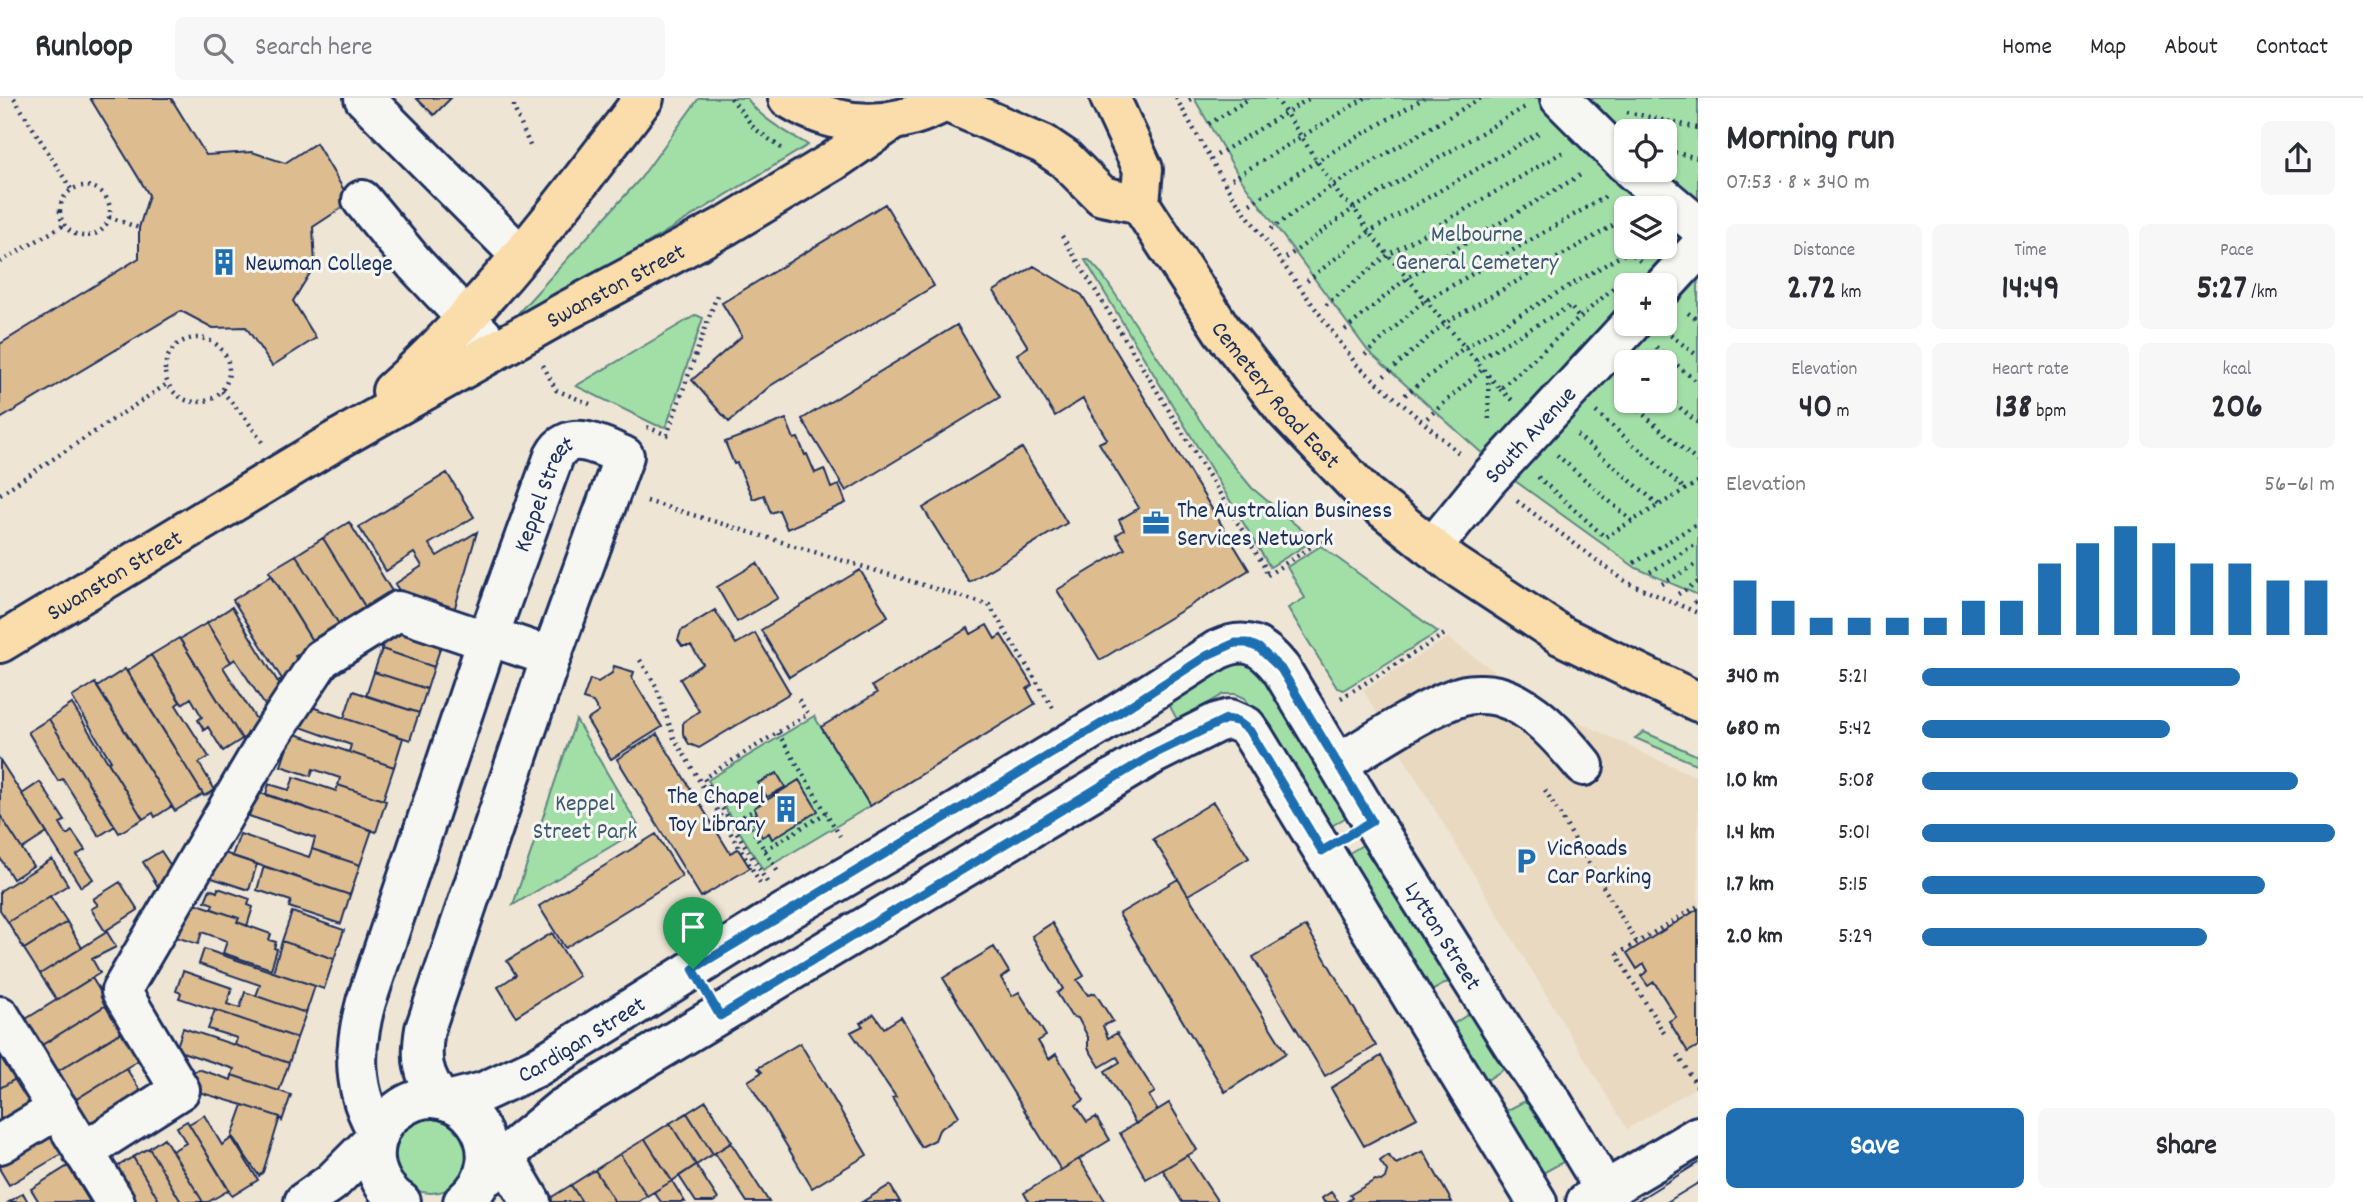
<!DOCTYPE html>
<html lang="en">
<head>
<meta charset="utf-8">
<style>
	:root { --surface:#fff; --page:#f7f7f7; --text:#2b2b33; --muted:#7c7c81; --line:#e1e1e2; --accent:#1f6fb2 }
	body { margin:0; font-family:Dekko,sans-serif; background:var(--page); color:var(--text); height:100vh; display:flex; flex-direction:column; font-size:26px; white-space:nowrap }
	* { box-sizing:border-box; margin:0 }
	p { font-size:23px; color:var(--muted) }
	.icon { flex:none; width:38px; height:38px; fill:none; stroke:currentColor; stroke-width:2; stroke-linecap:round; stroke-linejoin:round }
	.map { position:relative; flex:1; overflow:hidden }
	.details { display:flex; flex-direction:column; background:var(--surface); width:665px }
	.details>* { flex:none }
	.fabs { position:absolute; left:1614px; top:21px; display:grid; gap:14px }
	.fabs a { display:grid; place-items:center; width:63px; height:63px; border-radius:10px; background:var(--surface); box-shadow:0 2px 5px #0004; font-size:35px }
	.pin { position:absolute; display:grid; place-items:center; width:60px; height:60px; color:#fff; margin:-72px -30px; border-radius:50% 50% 50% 0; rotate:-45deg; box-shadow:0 0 7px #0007 }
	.pin .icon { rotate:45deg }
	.round { display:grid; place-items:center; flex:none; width:74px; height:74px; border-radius:10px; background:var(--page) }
	.headline { display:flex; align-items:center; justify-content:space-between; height:119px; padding:0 28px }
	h1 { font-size:38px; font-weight:700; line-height:52px }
	.stats { display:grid; grid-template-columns:repeat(3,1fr); gap:10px; height:119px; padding:7px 28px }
	.stats div { display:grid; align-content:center; border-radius:10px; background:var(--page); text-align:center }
	.stats b { font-size:35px; font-weight:700 }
	.stats small { font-size:19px; font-weight:400 }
	.stats p { font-size:19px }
	.chart { height:196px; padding:14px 28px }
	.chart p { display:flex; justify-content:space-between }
	.chart svg { width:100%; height:126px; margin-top:7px; stroke:var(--accent); stroke-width:6 }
	.cta { display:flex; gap:14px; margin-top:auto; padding:14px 28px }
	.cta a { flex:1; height:80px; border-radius:10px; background:var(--accent); color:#fff; font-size:28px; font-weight:700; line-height:80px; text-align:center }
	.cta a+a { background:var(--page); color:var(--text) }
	ul { padding:0 28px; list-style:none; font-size:23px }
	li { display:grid; grid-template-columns:112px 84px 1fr; align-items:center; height:52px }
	li i { height:18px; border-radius:9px; background:var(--accent) }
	header { display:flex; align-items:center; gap:42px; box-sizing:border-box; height:98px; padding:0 35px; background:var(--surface); border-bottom:2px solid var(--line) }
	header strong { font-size:33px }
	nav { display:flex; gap:38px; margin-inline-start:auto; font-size:24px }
	.search { width:490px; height:63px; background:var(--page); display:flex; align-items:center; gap:18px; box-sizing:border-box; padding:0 24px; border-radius:10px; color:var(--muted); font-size:26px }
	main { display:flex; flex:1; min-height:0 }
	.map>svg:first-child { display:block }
</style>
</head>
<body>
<header>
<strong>Runloop</strong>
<div class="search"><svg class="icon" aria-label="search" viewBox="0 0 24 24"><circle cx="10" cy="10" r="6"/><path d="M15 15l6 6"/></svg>Search here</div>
<nav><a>Home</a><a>Map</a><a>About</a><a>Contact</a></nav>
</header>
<main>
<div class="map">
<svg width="1698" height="1104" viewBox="0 0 1698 1104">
	<rect width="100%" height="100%" fill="#eee5d5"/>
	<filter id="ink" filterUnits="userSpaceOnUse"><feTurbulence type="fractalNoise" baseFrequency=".0143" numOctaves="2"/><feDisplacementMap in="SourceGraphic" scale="14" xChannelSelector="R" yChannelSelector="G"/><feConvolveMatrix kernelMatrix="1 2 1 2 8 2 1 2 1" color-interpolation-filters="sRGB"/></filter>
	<g filter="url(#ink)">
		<!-- built -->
		<path fill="#e9d9c0" d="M1448 540 1495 574 1575 622 1660 663 1698 679V988L1627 1031 1363 592Z"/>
		<!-- green -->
		<path fill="#a2dfa7" stroke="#5e8782" stroke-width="2" fill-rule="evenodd" d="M699 0H747C760 21 787 34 808 47L500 235 640 81Z
			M1194 0H1698V497L1636 470 1504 375 1368 253 1240 80ZM1626 33H1664V72H1626ZM1626 110H1664V149H1626ZM1626 187H1664V226H1626ZM1626 264H1664V303H1626Z
			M1085 162H1089L1101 175 1218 349 1252 390 1314 442 1270 469Z
			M696 217 703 220 666 329 656 327 576 288Z
			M1321 448 1438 534 1343 592 1337 590 1288 510 1305 500 1287 469Z
			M1237 563 1259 567 1348 718 1330 729 1320 727 1245 600 1236 596H1224L1178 623 1167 603 1168 600Z
			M814 618 870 708 763 772 708 682Z
			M576 622 640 731 513 807Z
			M1644 634 1698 658V667L1635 640Z
			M1366 745 1451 879 1448 884 1428 895 1346 757Z
			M1472 914 1507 969 1484 984 1450 928Z
			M1523 1004 1531 1007 1563 1064 1532 1081 1504 1014Z
			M393 1057a38 38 0 1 1 76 0a38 38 0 1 1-76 0Z"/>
		<!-- building -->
		<path fill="#ddbd90" stroke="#1b2f5e" stroke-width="2" d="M90 0H171L206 57 252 54 285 65 316 45 351 104 313 129 315 167 293 203 316 240 272 268 246 229 213 230 181 213 0 321V246L139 160V130L149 97Z
			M416 0H451L434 17Z
			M885 106 934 188 770 288 729 324 692 282 742 238 722 205Z
			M1034 168 1082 197 1249 472 1100 562 1057 492 1125 451 1116 437 1124 432 1119 422 1139 410 1099 345 1107 341 1083 301 1055 318 1017 256 1028 249 994 193Z
			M957 227 1000 299 846 393 802 321Z
			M786 321 794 341 798 340 805 357 807 356 815 375 824 371 831 390 839 387 846 405 787 431 779 412 771 415 764 397 753 401 737 365 734 366 725 344Z
			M1022 350 1067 425 969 484 923 410Z
			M447 375 474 419 429 446 437 458 477 434 451 523 408 506 395 486 422 468 414 455 386 473 359 429Z
			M349 424 398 503 372 520 323 440Z
			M323 440 372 520 345 536 296 457Z
			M296 457 345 536 314 546 269 473Z
			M757 465 778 500 737 524 717 489Z
			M860 472 888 518 789 579 761 532Z
			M272 477 314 546 295 558 304 573 287 598 278 583 282 581 233 502Z
			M232 509 284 594 275 623 235 561 231 564 207 525Z
			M715 512 736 546 755 535 790 595 699 650 689 646 683 636V624L699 613 680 581 703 566 691 548H682L678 542 681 533Z
			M207 525 231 564 223 569 261 629 242 641 180 541Z
			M390 525 444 539 434 569 382 551Z
			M987 527 995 541 1001 537 1032 587 1027 591 1035 606 870 708 821 629 877 595 872 588 968 530 971 536Z
			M179 540 242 641 223 653 208 629 204 632 198 622 202 619 191 600 182 606 151 557Z
			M382 551 434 569 427 591 374 574Z
			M151 557 180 604 176 607 209 659 199 665 215 692 204 698 127 573Z
			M614 568 634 574 632 580 662 629 611 661 587 622 599 614 593 604 583 601 590 581 598 584 612 575Z
			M125 571 203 696 175 713 97 589Z
			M374 574 427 591 419 615 366 598Z
			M95 585 172 708 155 719 153 715 143 721 108 664 111 663 72 599Z
			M353 593 419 615 410 642 344 620Z
			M72 606 143 721 119 735 49 621Z
			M303 606 403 640 394 669 349 654 351 647 295 627Z
			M49 621 115 728 99 738 63 681 58 683 28 634Z
			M292 635 394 669 383 702 338 687 340 680 313 671 311 678 281 668Z
			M657 636 730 755 738 751 750 770 701 799 617 661Z
			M0 662 47 735 22 751 0 717Z
			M777 675 785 689 767 699 758 685Z
			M294 679 336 693 338 687 386 703 376 734 266 696 269 686 289 692Z
			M799 682 818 713 772 741 769 735 762 739 750 719 757 715 754 710Z
			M40 684 65 723 60 725 67 737 72 733 85 752 77 757 93 781 81 789 22 696Z
			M257 694 372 732 360 767 312 751 315 740 249 718Z
			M1213 704 1249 760 1188 797 1153 741Z
			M0 717 33 768 13 781 0 760Z
			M240 736 309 759 312 751 360 767 350 797 232 758Z
			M656 736 682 778 565 850 539 808Z
			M161 753 177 777 160 792 143 764Z
			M218 753 257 766 249 792 209 779Z
			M52 761 68 787 8 824 0 812V793Z
			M264 768 350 797 341 826 289 809 291 803 257 792Z
			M1178 781 1286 955 1225 994 1119 816Z
			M120 784 138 812 105 833 91 811 98 807 93 801Z
			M218 790 250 801 248 807 253 809 247 828 237 824 239 820 211 811 213 806 205 803 210 791 217 794Z
			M50 798 67 824 24 851 8 824Z
			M186 802 239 820 237 824 271 836 269 842 276 844 274 850 277 851 271 871 223 855 227 843 202 834 198 846 166 836Z
			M1698 811V948L1688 954 1669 923 1676 919 1654 884 1648 888 1641 878 1648 873 1644 866 1637 871 1627 855Z
			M292 814 344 832 334 861 282 843Z
			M67 824 82 850 40 876 24 851Z
			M1052 825 1084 878 1077 882 1088 897 1095 895 1113 923 1103 928 1108 940 1117 935 1155 994 1149 998 1157 1012 1136 1026 1105 973 1120 964 1117 959 1100 969 1088 950V939L1078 920 1071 918 1057 895 1063 891 1032 838Z
			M1306 828 1376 948 1325 978 1253 859Z
			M107 834 116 849 92 861 100 875 57 902 40 876Z
			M552 835 579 878 516 918 498 889 516 877 507 863Z
			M282 843 334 861 324 891 273 874Z
			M994 849 1009 874 1001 880 1012 898 1019 894 1046 938 1038 943 1049 961 1056 956 1084 1002 1076 1007 1087 1024 1096 1019 1110 1042 1061 1072 943 880Z
			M204 851 315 888 306 915 256 898 260 887 199 866Z
			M183 873 232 890 227 906 240 910 245 894 306 915 297 940 179 900 181 895 176 893Z
			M92 880 108 906 37 950 21 924Z
			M108 906 124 932 53 976 37 950Z
			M215 912 297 940 289 965 235 947 237 940 208 931Z
			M874 916 884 930 901 919 959 1018 939 1032 935 1042 921 1049 892 1000 896 999 851 934 863 928 860 925Z
			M130 929 147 957 70 1005 53 976Z
			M183 930 289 965 279 993 232 977 234 971 176 952Z
			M0 939 17 980 0 990Z
			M800 945 867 1057 812 1090 748 983 762 974 758 970Z
			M1381 958 1417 1020 1364 1048 1331 990Z
			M126 970 147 1003 91 1038 70 1005Z
			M198 971 231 982 232 977 291 997 282 1023 280 1019 243 1007 195 993 187 978Z
			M17 980 38 1016 0 1039V990Z
			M706 1003 732 1044 713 1056 687 1015Z
			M1169 1005 1197 1052 1146 1081 1120 1035Z
			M243 1007 280 1019 263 1074 259 1078 232 1038Z
			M687 1015 713 1056 696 1067 670 1025Z
			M204 1017 222 1047 232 1040 258 1082 232 1098 189 1026Z
			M187 1023 229 1092 208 1104H203L172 1053 186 1045 177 1029Z
			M50 1024 67 1053 9 1087 0 1072V1055Z
			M670 1025 696 1067 672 1083 645 1041Z
			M164 1040 172 1053 203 1104H181L149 1050Z
			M645 1041 672 1083 647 1098 620 1056Z
			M731 1045 769 1104H747L715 1055Z
			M149 1050 181 1104H160L133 1059Z
			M1423 1053 1452 1104H1346L1352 1100 1350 1097 1375 1082 1381 1083 1385 1080 1387 1073 1380 1063 1388 1057 1396 1066Z
			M620 1056 647 1098 638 1104H615L595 1072Z
			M1187 1057 1218 1104H1182L1163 1072Z
			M133 1059 160 1104H132L113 1071Z
			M1079 1061 1106 1104H1029L1024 1095Z
			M696 1067 718 1101 713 1104H696L679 1078Z
			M68 1068 90 1104H39L31 1091Z
			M595 1072 615 1104H582L571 1087Z
			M672 1083 685 1104H661L654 1094Z
			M571 1087 582 1104H548L547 1102Z
			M890 1087 900 1104H862Z
			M1331 1094 1339 1104H1324L1322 1100Z
			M23 1095 28 1104H9Z"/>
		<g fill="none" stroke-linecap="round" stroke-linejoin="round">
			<defs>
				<g id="minor">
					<path d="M364 0 520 157"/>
					<path d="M1560 0 1626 66"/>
					<path d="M1632 72 1698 128"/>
					<path d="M362 102 415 166 483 238 491 255"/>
					<path d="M1664 188 1698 151"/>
					<path id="s1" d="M1432 450 1488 381 1631 226"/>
					<path d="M489 538 551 559"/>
					<path d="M1338 666C1372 646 1429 606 1466 597 1474 595 1489 596 1498 598 1534 608 1561 641 1584 668"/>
					<path d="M0 918 115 1104"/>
					<path id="s2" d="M447 1003 483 994 537 969 780 817 938 725 1114 618 1217 552C1246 538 1262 547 1281 571L1372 723 1513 947 1554 1007 1593 1072 1609 1104"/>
					<path id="s3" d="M379 1036C352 994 353 951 366 904L487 543 554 358C569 329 602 349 624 358L551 559 425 931C420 961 422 976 440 1001"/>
					<path d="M0 1046 58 1011"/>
					<path d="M83 1054 180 992 121 893 269 640 321 561 398 513 487 543"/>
					<path d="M484 1075 561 1011 1154 656 1216 625 1230 621 1246 628 1253 638 1537 1104"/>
					<path d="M482 1081 508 1065 531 1104"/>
					<path d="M304 1104 332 1084 378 1038"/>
					<path d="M401 1104C384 1093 373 1073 375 1053 376 1037 384 1021 398 1012 457 968 523 1055 463 1104"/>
					<path d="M1586 1104 1698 1038"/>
				</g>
				<g id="major">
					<path d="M392 293C488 207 567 102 644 0"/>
					<path id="s4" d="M0 545 335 343 566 213 727 127 832 64 892 23"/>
				</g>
				<g id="highway">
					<path d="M788 0C844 35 897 31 953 0"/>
					<path id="s5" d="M1110 0 1143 71 1140 106 1222 232 1286 313 1365 396 1454 467 1562 538 1698 604"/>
					<path d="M946 4 1043 46 1065 61 1102 98 1140 106"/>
				</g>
			</defs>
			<!-- minor casing -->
			<use href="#minor" stroke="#1b2f5e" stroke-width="44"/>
			<!-- major casing -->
			<use href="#major" stroke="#1b2f5e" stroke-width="44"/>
			<!-- highway casing -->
			<use href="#highway" stroke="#1b2f5e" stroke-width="44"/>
			<!-- path -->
			<path stroke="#1b2f5e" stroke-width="4.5" stroke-dasharray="2 5" stroke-linecap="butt" d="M14 0 71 91
				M514 0V10L531 50
				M731 0 754 30 784 52
				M1176 0 1228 91 1356 266 1461 357
				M1276 0 1341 100 1354 110 1369 134 1488 277 1489 326
				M1697 0H1698
				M1189 2 1193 0
				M1627 14 1698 30
				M1209 26 1250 0
				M1668 53 1698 60
				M1217 57 1310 0
				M1232 81 1365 0
				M60 113a25 25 0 1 1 50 0a25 25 0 1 1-50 0Z
				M1250 106 1317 63 1424 0
				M109 119 139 130
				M1271 131 1333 87 1481 0
				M1062 138 1266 471V478L1322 442
				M1286 160 1354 110 1525 9
				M0 164 64 127
				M1307 183 1369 134 1542 33
				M1326 207 1388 157 1563 54
				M1688 215 1698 222
				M1345 232 1407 180 1584 75
				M1665 233 1698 258
				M165 272a32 32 0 1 1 64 0a32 32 0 1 1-64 0Z
				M1656 249 1698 285
				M1365 257 1420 206 1603 100 1608 95
				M1476 262 1570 208 1579 220
				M543 267 556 292 590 306
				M1488 277 1500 291 1631 174
				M1384 278 1445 225 1626 120
				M1500 291 1512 302
				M222 293 246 321 262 344
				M1664 296 1698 325
				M1405 297 1465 249 1629 153 1640 163
				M1628 303 1698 364
				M1596 314 1685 391
				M1427 320 1483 271
				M647 329 667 337 717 197
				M1577 337 1659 407
				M1557 357 1632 423
				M1538 379 1605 439 1698 384
				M0 396 167 286
				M647 403 989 507 1055 613
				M1517 403 1626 484 1698 515
				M1634 465 1698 425
				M1650 474 1698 445
				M1662 486 1698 465
				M1678 496 1698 484
				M1694 505 1698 502
				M640 562 656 588 674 640 761 786
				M1341 600 1448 534
				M778 635 840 738
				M1545 692 1637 845
				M751 714 744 718 779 776
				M765 752 826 715
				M767 784 704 680 808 616 797 599
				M1664 935 1618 859V856L1698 808
				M1678 957 1698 990"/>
			<!-- minor -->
			<use href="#minor" stroke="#f6f6f2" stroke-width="38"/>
			<!-- major -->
			<use href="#major" stroke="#fbddab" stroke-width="38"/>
			<!-- highway -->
			<use href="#highway" stroke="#fbddab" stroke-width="38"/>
			<!-- tram -->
			<path stroke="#1b2f5e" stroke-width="2" d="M1635 1104 1698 1065
				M1667 1104 1698 1085"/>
		</g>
	</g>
	<g fill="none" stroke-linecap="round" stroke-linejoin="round" filter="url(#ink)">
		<defs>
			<path id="route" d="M1235 545H1247L1259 550 1281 571 1372 723 1322 753 1250 633 1237 623 1226 621 1154 656 720 918 693 871 1114 618 1208 557Z"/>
		</defs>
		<!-- route casing -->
		<use href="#route" stroke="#fff" stroke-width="14"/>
		<!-- route -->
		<use href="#route" stroke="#1f6fb2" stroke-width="9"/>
	</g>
	<!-- icons -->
	<defs>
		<symbol id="building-bare" viewBox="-9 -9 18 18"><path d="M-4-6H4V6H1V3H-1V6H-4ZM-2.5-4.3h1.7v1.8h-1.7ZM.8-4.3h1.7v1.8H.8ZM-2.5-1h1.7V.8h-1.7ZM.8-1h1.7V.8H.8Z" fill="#1f6fb2" stroke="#f6f6f2" stroke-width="2.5" paint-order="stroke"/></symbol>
		<symbol id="office-bare" viewBox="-9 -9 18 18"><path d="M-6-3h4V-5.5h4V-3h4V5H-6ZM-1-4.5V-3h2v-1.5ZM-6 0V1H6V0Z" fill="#1f6fb2" stroke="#f6f6f2" stroke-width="2.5" paint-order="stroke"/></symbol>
		<symbol id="parking-bare" viewBox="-9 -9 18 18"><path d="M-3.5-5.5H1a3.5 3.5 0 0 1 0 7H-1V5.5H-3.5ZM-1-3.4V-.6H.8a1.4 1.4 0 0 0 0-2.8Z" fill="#1f6fb2" stroke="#f6f6f2" stroke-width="2.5" paint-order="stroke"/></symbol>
	</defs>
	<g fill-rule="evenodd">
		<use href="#building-bare" x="205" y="145" width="38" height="38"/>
		<use href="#office-bare" x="1137" y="406" width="38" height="38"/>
		<use href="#building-bare" x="767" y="692" width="38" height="38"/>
		<use href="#parking-bare" x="1507" y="744" width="38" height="38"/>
	</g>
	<g text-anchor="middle" stroke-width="6" stroke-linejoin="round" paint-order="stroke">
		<!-- park labels -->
		<g font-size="24" fill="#3d5b70" stroke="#f6f6f2">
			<text x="1477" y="143">Melbourne<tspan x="1477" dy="28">General Cemetery</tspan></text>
			<text x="585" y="712">Keppel<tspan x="585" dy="28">Street Park</tspan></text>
		</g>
		<!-- poi labels -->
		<g font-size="24" fill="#1b2f5e" stroke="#f6f6f2" text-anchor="start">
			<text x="245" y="172">Newman College</text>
			<text x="1177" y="419">The Australian Business<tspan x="1177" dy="28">Services Network</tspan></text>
			<text x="765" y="705" text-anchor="end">The Chapel<tspan x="765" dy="28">Toy Library</tspan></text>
			<text x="1547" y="757">VicRoads<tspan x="1547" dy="28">Car Parking</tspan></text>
		</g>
		<!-- street labels -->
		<g font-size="24" fill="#1b2f5e" stroke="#f6f6f2">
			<text dy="8" stroke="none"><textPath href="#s4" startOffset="712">Swanston Street</textPath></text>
			<text dy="8" stroke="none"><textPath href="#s5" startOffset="348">Cemetery Road East</textPath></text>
			<text dy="8" stroke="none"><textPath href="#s1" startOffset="150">South Avenue</textPath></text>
			<text dy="8" stroke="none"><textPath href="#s3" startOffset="676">Keppel Street</textPath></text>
			<text dy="8" stroke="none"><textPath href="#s4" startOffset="133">Swanston Street</textPath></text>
			<text dy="8" stroke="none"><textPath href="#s2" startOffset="1281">Lytton Street</textPath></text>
			<text dy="8" stroke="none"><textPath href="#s2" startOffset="149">Cardigan Street</textPath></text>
		</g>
	</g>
</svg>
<div class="fabs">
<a><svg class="icon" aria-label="locate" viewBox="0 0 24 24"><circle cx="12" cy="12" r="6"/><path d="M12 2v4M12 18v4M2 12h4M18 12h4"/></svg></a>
<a><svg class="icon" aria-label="layers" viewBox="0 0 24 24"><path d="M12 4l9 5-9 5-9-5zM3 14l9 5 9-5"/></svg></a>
<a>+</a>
<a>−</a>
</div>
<div class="pin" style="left:693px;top:871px;background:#1e9e55"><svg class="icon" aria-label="arrive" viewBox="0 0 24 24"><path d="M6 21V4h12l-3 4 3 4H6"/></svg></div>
</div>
<section class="details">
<div class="headline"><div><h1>Morning run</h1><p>07:53 · 8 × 340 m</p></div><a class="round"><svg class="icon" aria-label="share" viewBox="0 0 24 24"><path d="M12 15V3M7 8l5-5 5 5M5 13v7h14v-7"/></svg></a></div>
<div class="stats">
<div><p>Distance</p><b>2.72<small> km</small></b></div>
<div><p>Time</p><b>14:49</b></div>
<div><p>Pace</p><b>5:27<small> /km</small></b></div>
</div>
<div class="stats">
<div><p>Elevation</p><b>40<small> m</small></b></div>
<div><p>Heart rate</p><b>138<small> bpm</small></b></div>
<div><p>kcal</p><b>206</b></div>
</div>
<div class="chart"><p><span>Elevation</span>56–61 m</p>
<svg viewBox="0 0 160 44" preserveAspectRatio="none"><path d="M5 44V25M15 44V32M25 44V38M35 44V38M45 44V38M55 44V38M65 44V32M75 44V32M85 44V19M95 44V12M105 44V6M115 44V12M125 44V19M135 44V19M145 44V25M155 44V25"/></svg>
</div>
<ul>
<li><b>340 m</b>5:21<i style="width:77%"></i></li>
<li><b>680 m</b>5:42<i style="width:60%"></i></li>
<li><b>1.0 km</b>5:08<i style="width:91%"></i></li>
<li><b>1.4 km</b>5:01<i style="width:100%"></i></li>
<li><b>1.7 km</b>5:15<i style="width:83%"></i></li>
<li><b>2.0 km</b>5:29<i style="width:69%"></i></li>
</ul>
<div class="cta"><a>Save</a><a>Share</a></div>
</section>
</main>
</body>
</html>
